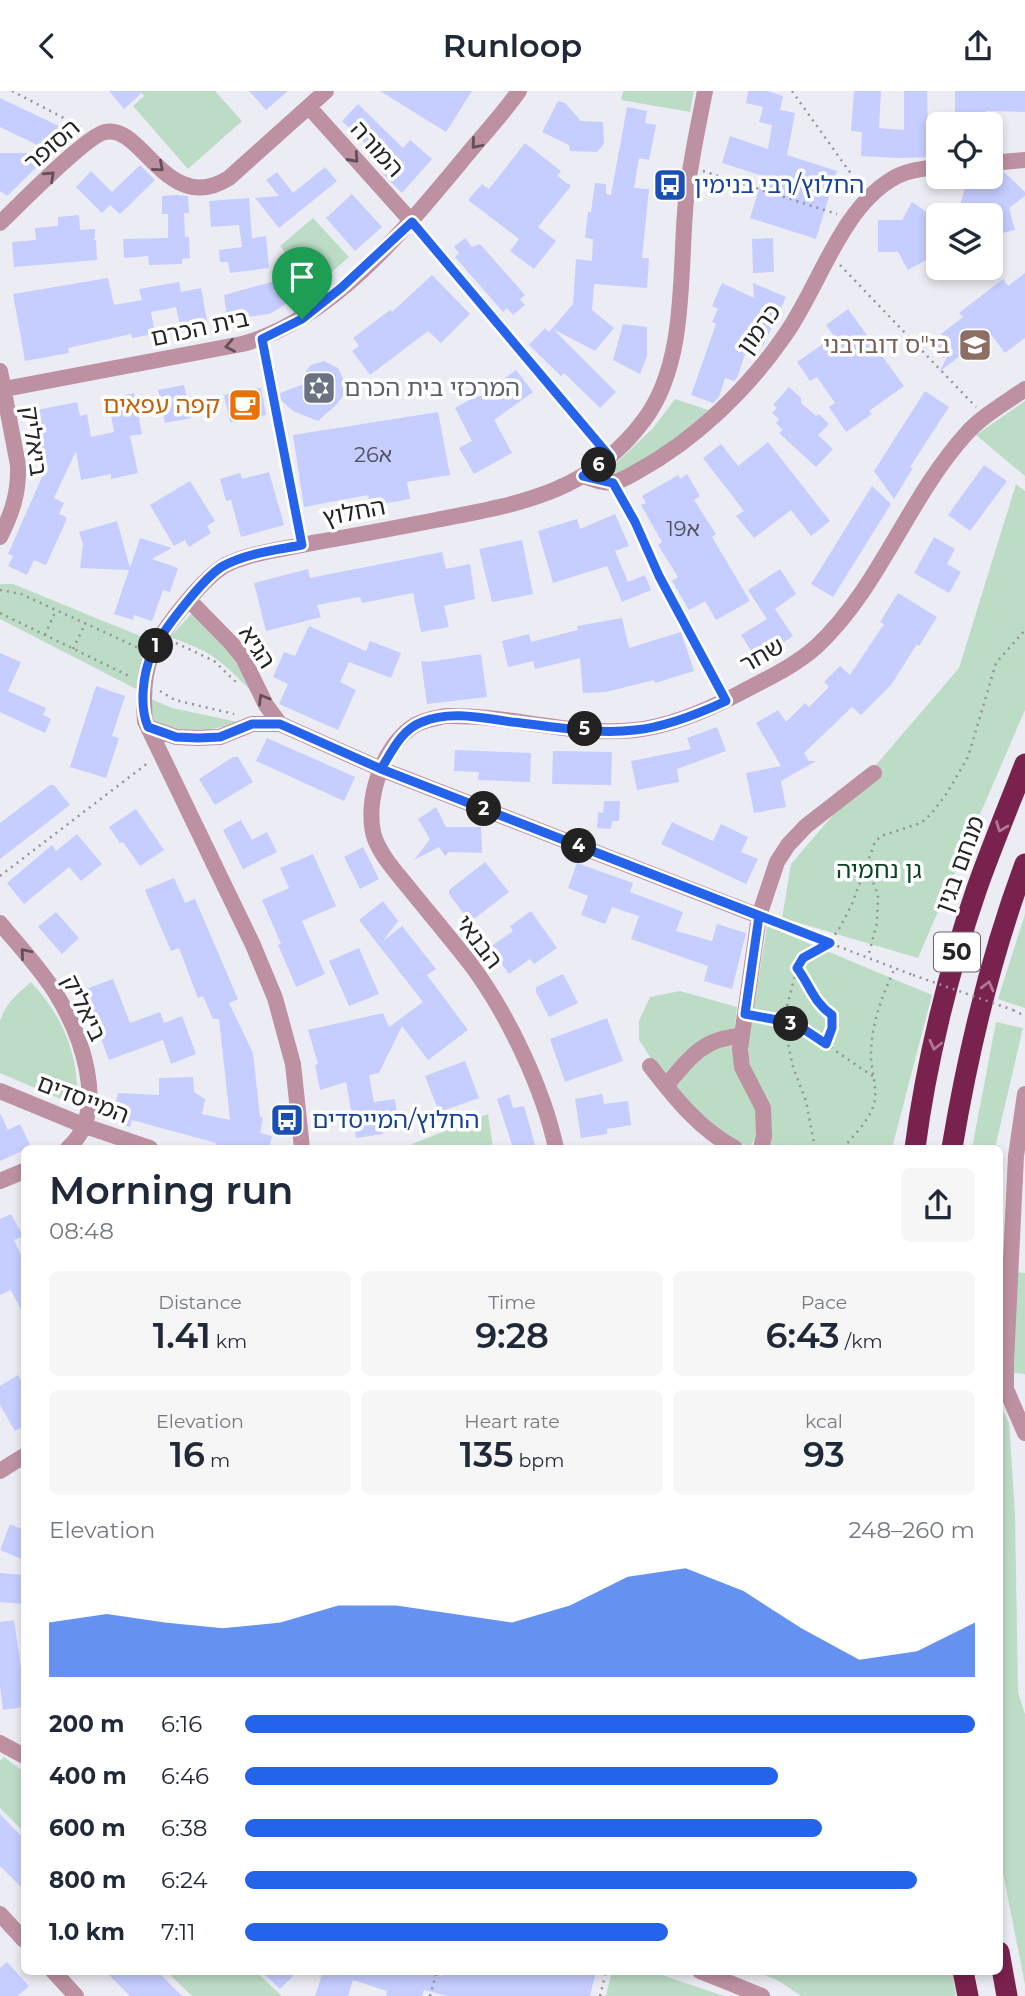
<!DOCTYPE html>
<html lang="en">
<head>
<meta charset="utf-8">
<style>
	:root { --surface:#fff; --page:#f6f6f7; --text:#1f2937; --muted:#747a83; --accent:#2563eb }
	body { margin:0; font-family:Montserrat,"Noto Sans Hebrew",sans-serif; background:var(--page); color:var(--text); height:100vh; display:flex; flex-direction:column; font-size:26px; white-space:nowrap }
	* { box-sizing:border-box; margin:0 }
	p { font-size:23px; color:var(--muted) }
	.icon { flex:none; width:38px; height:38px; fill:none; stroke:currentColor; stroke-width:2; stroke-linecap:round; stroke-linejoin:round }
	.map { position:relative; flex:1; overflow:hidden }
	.details { position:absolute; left:21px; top:1054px; width:982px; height:830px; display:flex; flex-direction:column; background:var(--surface); border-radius:10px; box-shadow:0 4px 10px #0003 }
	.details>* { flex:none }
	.controls { position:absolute; left:926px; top:21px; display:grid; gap:14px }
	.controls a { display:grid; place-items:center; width:77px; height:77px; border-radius:10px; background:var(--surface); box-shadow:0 4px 10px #0003; font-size:35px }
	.pin { position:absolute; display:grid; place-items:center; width:60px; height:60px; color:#fff; margin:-72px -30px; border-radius:50% 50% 50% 0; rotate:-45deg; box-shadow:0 0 7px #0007 }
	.pin .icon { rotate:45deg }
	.km { position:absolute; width:35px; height:35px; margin:-18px; border-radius:50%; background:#222; color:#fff; font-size:19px; line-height:35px; text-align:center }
	.round { display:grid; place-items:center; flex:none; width:74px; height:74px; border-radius:10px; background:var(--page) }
	.head { display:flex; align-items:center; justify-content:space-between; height:119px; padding:0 28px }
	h1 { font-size:38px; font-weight:600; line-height:52px }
	.stats { display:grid; grid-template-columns:repeat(3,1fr); gap:10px; height:119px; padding:7px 28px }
	.stats div { display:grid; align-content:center; border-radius:10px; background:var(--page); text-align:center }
	.stats b { font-size:35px; font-weight:600 }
	.stats small { font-size:19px; font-weight:400 }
	.stats p { font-size:19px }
	.chart { height:196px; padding:14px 28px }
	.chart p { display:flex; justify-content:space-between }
	.chart svg { width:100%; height:126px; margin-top:7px; fill:var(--accent); opacity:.7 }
	ul { padding:0 28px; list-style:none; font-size:23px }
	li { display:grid; grid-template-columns:112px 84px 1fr; align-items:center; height:52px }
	li i { height:18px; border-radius:9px; background:var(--accent) }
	header { display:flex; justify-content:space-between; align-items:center; height:91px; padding:0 28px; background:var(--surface); font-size:32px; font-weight:600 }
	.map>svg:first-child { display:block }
</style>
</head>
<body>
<header><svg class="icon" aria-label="back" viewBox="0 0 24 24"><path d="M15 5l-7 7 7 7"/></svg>Runloop<svg class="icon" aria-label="share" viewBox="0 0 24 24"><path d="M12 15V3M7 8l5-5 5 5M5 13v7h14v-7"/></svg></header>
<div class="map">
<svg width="1025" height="1905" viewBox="0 0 1025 1905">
	<rect width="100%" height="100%" fill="#ecedf4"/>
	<!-- green -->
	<path fill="#bddcc6" d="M140 0H215L242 30 188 78 133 15 144 5Z
		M623 0H694L690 21 621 9Z
		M313 127 349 166 314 196 280 155Z
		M675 308 708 319 679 347 615 385 613 375 653 337Z
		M1025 310V385L976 344Z
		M1016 393 1025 400V619L918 867 782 827 791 773 959 577Z
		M0 493H13L145 547 136 598 0 528Z
		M192 522C220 549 233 560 249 598 219 567 211 561 170 546Z
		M151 608 172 617 238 631C206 642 183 646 153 630Z
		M1025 823V917L998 908Z
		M767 835 932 904 892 1057H766L750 977 748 952Z
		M31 891C64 926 80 967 77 1015L0 982V930C6 912 17 903 31 891Z
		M680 900 737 916 732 959 756 1017 759 1044 749 1056 730 1047 679 1006 661 983 639 949V930L650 906Z
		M996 931 1023 937 995 1057H972Z
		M488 1023 493 1057H407L412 1053Z
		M1017 1181 1025 1182V1283L1013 1282Z
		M999 1311 1009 1332 1015 1421 1018 1601 1025 1623V1894L999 1762Z
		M4 1666 24 1681V1741L0 1717V1670Z
		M166 1880H255L282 1905H192Z
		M612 1880H650L724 1905H606Z
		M755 1880H952L956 1905H801L779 1890Z"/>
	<!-- building -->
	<path fill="#c6cdff" d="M109 0H144L124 18Z
		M249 0H288L266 19Z
		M380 0H472L446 41Z
		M748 0H767L783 5 780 19 795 22 787 64 837 80 816 148 750 127 763 85 722 72 730 45 768 58 772 34 759 31 763 16 746 12Z
		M854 0H881L879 37 904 39V0H927L928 37H938V66L897 67 861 65 862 41 851 40Z
		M955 0H1025V21L986 20V33H955Z
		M0 7 61 36 50 60 0 36Z
		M558 10 565 12 581 30 603 31 604 53 597 61 570 60 569 54 542 41Z
		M358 13 403 57 410 49 432 68 402 102 381 81 387 74 342 30Z
		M627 16 647 20 645 32 656 34 649 69 639 67 634 97 649 98 642 167H649L647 197 594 193 592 219 614 237 595 260 553 238 616 301 600 317 564 282 561 285 529 254 545 237 549 241 573 213 576 168 592 170 593 148 585 147 588 121H591L595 92 606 93V103L611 104Z
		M525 52 561 80 557 85 571 95 538 136 556 150 534 178 510 160 519 148 468 109 482 93 489 98Z
		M0 62H51L7 105 0 100Z
		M140 74 155 89 120 123 110 114 102 122 76 96 91 80 112 101Z
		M325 76 337 90 279 137 255 107 279 105 266 89 277 81 293 102Z
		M1004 81 1025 101V105L1009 117 1015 139 990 145V124L958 120 967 91 988 95Z
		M352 103 382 136 355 160 326 127Z
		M177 104 188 105 189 122H184L185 146H189L190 167 182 168V173L149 174 148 165 124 167 123 148 168 147V123H162V105Z
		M249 107 252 147 266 145 269 177 230 182 228 171H220L219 159 242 156 239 134 211 136 209 110Z
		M912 111 938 129V134L927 148 937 163 908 179 898 161H878V129H902Z
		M79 124 80 139 95 138V147L93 149H96L97 169 14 176 12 151 36 149 35 137 58 135V126Z
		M465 147 472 156 480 153 525 204 520 208 525 214 513 224 507 217 503 221 455 166 459 162 454 156Z
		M773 147 774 181 753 182 752 148Z
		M1025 182V247L1005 262 990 242 939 281 949 262 943 267 933 254 944 246 941 243 963 226 959 222 1003 188 1008 195Z
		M432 184 470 223 441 252 428 240 370 284 352 260 359 255 353 247 390 219 392 221Z
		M294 185 304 199 283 215 269 223 227 229 224 204Z
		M108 187 114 214 142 209 139 198 179 191 181 201 201 197 208 235 181 240 176 216 151 221 155 243 132 247 131 243 68 257 69 262 25 270 13 203Z
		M722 192 754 207 753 192 786 206 763 255 750 248 737 287 734 290 725 287 719 306 713 312 691 304 716 233 712 231 718 218 712 215Z
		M848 218 904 295 869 320 872 323 846 341 829 316 835 312 817 286 810 290 797 271 834 245 826 234Z
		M623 233 647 236V265L640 283 613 269Z
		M324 270 338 277 346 294 344 304 336 314 318 330 293 320 275 304 304 293 306 280 311 274Z
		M516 279 533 301 494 329 512 362 474 383 459 357 472 350 455 317 478 304 479 306Z
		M184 294 191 327 165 332 158 299Z
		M789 296 801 307V312L816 325 819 323 829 333 818 344 833 358 816 376 779 342 783 339 776 332 779 328 772 322 777 317 773 314Z
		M261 297 266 324 230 331 224 304Z
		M925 300 949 316 910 376 913 377 894 408 874 380Z
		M134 302 142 343 130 345 138 382 111 388V383L81 389 76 360 54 407 64 412 59 423 66 426V430L46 474 34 469 27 484 8 475 13 465 8 463 45 379 40 353H44L37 319 77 311 80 325 87 323 91 346 114 341 108 308Z
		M438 321 450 384 407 391 410 408 371 415 368 404 304 416 293 344Z
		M768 351 830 430 811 445 791 419 754 447 736 425 744 420 703 367 721 353 738 375Z
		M984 374 1007 390 970 440 948 424Z
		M269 381 284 434 241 446 231 409 226 410 220 388 240 382 242 388Z
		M687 383 700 405 694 409 716 443 712 446 750 510 716 529 705 510 689 519 672 490 678 486 658 454 662 451 641 414 646 412 642 405 678 384 680 388Z
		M190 390 215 430 207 435 211 442 189 456 185 449 174 455 150 414Z
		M872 395 891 413 833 506 811 493Z
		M615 423 629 455 615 460 628 491 645 484 651 499 622 511 607 475 553 492 538 440 577 428 580 438Z
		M117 430 130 477 140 447 172 457 152 468 178 477 170 501 163 499 152 530 134 524 133 529 114 523 129 479 80 477 83 453 79 441Z
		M934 446 955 458 947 473 961 481 949 502 914 482Z
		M522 449 533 503 492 511 479 458Z
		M442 461 446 478 470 473 475 508 444 515 449 536 421 541 413 502 362 512 360 506 317 514 321 526 266 540 254 492 308 478 310 487Z
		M780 478 796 503 775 518 793 545 757 569 741 544 767 528 748 499Z
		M898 502 937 526 919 555 917 553 891 594 861 624 852 616 804 662 809 670H816L781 690 786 716 754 722 746 682 781 675 756 632 778 619 786 631 805 612 809 616 829 596 824 591 840 575 850 584 884 533 880 531Z
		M622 527 629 557 681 541 694 580 655 592 654 589 606 601 583 602 580 567 535 578 533 570 508 576 502 550 529 543 531 551 578 539 577 535Z
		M309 535 366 560 370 550 401 562 391 587 349 571 340 591 356 599 338 639 279 613 288 593 273 586 284 561 295 565Z
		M0 562 21 571 8 600 46 617 43 624 51 628 45 642 0 621Z
		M481 563 487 606 427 613 421 570 427 571Z
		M96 595 125 605 112 645 119 647 106 687 70 676Z
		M717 636 726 660 677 678 679 691 637 699 631 670 691 658 687 647Z
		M267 647 355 686 344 710 256 670Z
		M455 659 531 662 530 691 478 689 479 681 454 680Z
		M553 660 612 661 611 694 552 693Z
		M233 666H238L253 691 215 714 199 688Z
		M50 694H54L70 714 0 768V732Z
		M604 710H620L619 730H612L611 738 597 737 598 721 603 722Z
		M436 716 446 736H481L482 762 449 761 445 765 439 756 414 769 430 748 418 728Z
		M136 718 164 759 140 775 123 751 120 752 109 736Z
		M241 729 252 749 267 741 277 761 243 778 223 739Z
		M672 731 713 750 721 733 748 746 741 761 758 768 746 793 661 753Z
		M77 743 102 773 81 790 69 776 24 813 7 792 52 754 56 760Z
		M363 756 379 788 360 798 344 766Z
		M313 763 336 815 302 830 325 883 296 896 278 854 281 853 262 809 289 797 280 777Z
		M485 771 509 801 470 831 449 803V799Z
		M577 772 633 792 630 801 683 821 676 840 712 850 717 833 746 842 732 898 704 890 708 875 631 848 639 825 612 816 605 833 581 824 588 805 568 797Z
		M174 787 185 812 195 808 238 908 229 912 253 962 260 1026 263 1027 260 1042 272 1045 269 1057H215L216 1052 132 1029 130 1036 112 1030 118 1002 159 1004V987L193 986 194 1001 205 1008 202 1023 230 1029 219 928H213L203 905 198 907 179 857 171 860 145 799Z
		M383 810 398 830 383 850 402 835 436 878 427 884 468 939 428 969 402 935 379 982 369 984 374 1011 395 1008 398 1029 381 1032 383 1043 356 1047 346 991 320 999 315 974 318 973 308 939 383 922 389 936 423 911 359 829Z
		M531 820 557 857 534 873 530 868 509 883 490 856 513 840 510 835Z
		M56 821 79 847 62 863 38 836Z
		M359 857 379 903 349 915 329 870Z
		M563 883 578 912 549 926 536 901V896Z
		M113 888 130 932 160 921 164 932 182 925 196 963 171 973 163 949 109 969 92 924 90 925 81 900Z
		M607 927 623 970 565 991 550 948Z
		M465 970 479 1007 439 1021 425 985Z
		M509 1003 513 1017 524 1015 536 1057H513L497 1008Z
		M602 1003 604 1013 628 1010 631 1034 607 1038V1043L581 1047 575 1008Z
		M0 1022 8 1039 20 1033 31 1056 24 1057V1059L0 1070Z
		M11 1123 23 1145 14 1149 24 1171V1225L11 1199 0 1204V1128Z
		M18 1284 24 1295V1335L15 1340 0 1314V1295Z
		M10 1433 24 1439V1469L0 1459Z
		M0 1482 24 1484V1513L0 1511Z
		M14 1529 21 1577H24V1616L3 1619 0 1595V1531Z
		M0 1723 24 1748V1799L0 1775Z
		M7 1871 29 1895 18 1905H0V1877Z
		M105 1880H157L182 1905H130Z
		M261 1880H298L280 1898Z
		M323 1880H424L442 1885 443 1880H596L590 1905H447L424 1899 422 1905H386L387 1900 353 1889 348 1905H315Z"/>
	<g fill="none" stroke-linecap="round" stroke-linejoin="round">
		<!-- path -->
		<path stroke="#949499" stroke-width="2.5" stroke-dasharray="2 5" stroke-linecap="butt" d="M12 0 81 36
			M792 0 859 94
			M703 80 837 123
			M422 143 601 355
			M840 174 976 316
			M264 262 299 441
			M620 404 635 431 659 485 719 597
			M0 499 21 503 139 557
			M0 522 129 585
			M45 544 56 519
			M176 552 214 570 237 592
			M73 558 85 533
			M160 600 175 609 234 623
			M866 772 878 804 877 832 868 866
			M0 785 149 671
			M772 830 913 884
			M797 877C810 894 814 912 832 924V937L826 953
			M1013 919 1025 925
			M761 926 802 937 874 986
			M815 1057 806 1010 793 976 783 930 797 877 803 867 829 852 839 838 852 813 875 751 881 745 921 732 931 723 947 702 968 666 996 572 1025 539
			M843 1057C854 1044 869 1030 874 1013 878 998 871 980 871 965 871 933 882 905 895 877
			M430 1905 437 1880
			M600 1905 606 1880"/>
		<!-- minor -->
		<path stroke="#bd91a2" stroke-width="16" d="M309 16 412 131
			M990 72 1025 69
			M0 132C19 114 86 45 105 41 142 32 167 126 229 87L326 0
			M0 280 18 374C19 402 12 422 0 446
			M0 299 242 253C332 229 407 136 465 66 483 44 503 23 519 0
			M583 385C592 388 604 393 614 391 622 390 631 384 638 380 695 349 748 298 785 244 819 196 840 119 892 88 906 79 922 78 938 76
			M280 633 381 678 759 825
			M148 636 176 646 198 647 220 646 252 633H280L266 614 243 567 232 553 189 509
			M0 832C19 855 39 876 55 901 80 941 111 1019 68 1057
			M650 975C674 1006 700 1039 735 1057
			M666 995C689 967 703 947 741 945
			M0 1000 85 1035 150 1057
			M1025 1003 1016 1065 1006 1271V1298L1025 1342
			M302 1057 293 973 275 907 253 854 145 630C143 608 143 584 152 563 161 539 207 481 230 472 255 461 285 458 312 452 353 445 395 437 436 429 519 413 590 402 644 329 688 271 679 179 686 109 690 72 698 36 705 0
			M556 1057C543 997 508 924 472 875 451 848 429 822 408 796 396 781 382 766 375 748 363 713 382 654 415 634 424 629 435 627 445 625 508 623 572 646 635 639 672 635 708 619 740 602 766 588 795 575 817 555 880 496 908 407 966 343 982 325 1005 312 1025 298
			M761 1057 764 1045 763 1017 742 976 740 958 759 825 777 771 788 754 806 735 874 682
			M0 1090 24 1080
			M0 1380 24 1365
			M0 1652 24 1665
			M0 1823 24 1849
			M53 1880 76 1905
			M700 1880 762 1905"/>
		<!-- highway -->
		<path stroke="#7a224e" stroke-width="21" d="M915 1057C926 972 949 878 977 797 992 755 1009 714 1025 673
			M952 1057C968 961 991 864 1025 773
			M999 1861 1007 1905
			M963 1880 968 1905"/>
		<!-- path-bridge -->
		<path stroke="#949499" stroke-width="2.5" stroke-dasharray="2 5" stroke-linecap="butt" d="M913 884 1013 919"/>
	</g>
	<!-- one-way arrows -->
	<defs><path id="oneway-chevron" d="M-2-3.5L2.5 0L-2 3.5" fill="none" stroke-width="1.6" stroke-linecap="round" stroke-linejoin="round" transform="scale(1.75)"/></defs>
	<g stroke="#625058">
		<use href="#oneway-chevron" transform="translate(476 53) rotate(130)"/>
		<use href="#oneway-chevron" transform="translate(354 67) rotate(48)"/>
		<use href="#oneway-chevron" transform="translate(159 76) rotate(41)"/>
		<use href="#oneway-chevron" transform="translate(50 85) rotate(-43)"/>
		<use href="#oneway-chevron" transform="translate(230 255) rotate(169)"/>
		<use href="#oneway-chevron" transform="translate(263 608) rotate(-120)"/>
		<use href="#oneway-chevron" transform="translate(25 862) rotate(-130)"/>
	</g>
	<g stroke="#af7a95">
		<use href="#oneway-chevron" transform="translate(1001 736) rotate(111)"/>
		<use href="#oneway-chevron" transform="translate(988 895) rotate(-76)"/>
		<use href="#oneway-chevron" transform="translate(935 954) rotate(103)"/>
	</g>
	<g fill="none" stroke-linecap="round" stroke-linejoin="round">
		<defs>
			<path id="route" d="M302 228 262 248 302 454C276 459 247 462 223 475 204 486 161 541 152 562 143 582 139 615 148 636L176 646 198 647 220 646 252 633H280L381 678 759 825 745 923 783 930 802 937 826 953 832 937V924C814 912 810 894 797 877L803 867 830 852 381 678C392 660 401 639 422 631 450 619 483 627 512 631 552 635 595 644 635 639 666 636 698 623 726 610L659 485 635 431 613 392 583 385 610 366 412 131 341 197 302 228"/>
		</defs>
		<!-- route casing -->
		<use href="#route" stroke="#fff" stroke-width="14"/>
		<!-- route -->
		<use href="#route" stroke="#2563eb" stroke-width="9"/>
	</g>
	<!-- icons -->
	<defs>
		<symbol id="bus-square" viewBox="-11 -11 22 22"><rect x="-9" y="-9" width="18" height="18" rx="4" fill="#1a4fb4" stroke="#fff"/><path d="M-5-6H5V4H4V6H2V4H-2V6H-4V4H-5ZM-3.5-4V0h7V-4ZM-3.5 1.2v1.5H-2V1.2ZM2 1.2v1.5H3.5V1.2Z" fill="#fff"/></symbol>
		<symbol id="school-square" viewBox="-11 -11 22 22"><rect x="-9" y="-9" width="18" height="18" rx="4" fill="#8d6e63" stroke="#fff"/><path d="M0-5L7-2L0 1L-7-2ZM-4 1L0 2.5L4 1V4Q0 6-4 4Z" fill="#fff"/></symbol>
		<symbol id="synagogue-square" viewBox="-11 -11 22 22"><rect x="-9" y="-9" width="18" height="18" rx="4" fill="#6b7280" stroke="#fff"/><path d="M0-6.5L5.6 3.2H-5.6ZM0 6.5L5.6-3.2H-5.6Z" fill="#fff"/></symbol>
		<symbol id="cafe-square" viewBox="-11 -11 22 22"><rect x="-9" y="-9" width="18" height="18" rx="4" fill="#e8710a" stroke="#fff"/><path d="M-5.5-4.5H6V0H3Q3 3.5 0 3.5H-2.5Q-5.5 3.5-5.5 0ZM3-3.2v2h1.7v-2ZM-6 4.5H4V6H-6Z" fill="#fff"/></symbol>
	</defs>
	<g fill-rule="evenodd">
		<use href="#bus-square" x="651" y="75" width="38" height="38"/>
		<use href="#school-square" x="956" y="235" width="38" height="38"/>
		<use href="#synagogue-square" x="300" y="278" width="38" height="38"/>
		<use href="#cafe-square" x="226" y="295" width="38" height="38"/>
		<use href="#bus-square" x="268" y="1010" width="38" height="38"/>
	</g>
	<g text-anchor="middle" stroke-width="7" stroke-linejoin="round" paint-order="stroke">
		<!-- number labels -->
		<g font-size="21" fill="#4d4f5d">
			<text x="373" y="371">26א</text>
			<text x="683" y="445">19א</text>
		</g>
		<!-- shield labels -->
		<rect fill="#fff" stroke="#666668" stroke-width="2" x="934" y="841.5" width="46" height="39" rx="5"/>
		<g font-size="23" font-weight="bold" fill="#252527">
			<text x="957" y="869">50</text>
		</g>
		<!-- street labels -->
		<g font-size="24" fill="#252527" stroke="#fff">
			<text transform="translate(52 54) rotate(-41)" y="8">הסופר</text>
			<text transform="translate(377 58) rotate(48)" y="8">המורה</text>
			<text transform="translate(200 237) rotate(-12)" y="8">בית הכרם</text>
			<text transform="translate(759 238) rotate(-54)" y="8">כרמון</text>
			<text transform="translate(34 350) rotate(82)" y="8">ביאליק</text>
			<text transform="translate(354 421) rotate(-11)" y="8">החלוץ</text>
			<text transform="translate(257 556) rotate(57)" y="8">הגיא</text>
			<text transform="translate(762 564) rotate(-30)" y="8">שחר</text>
			<text transform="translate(960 773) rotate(-70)" y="8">מנחם בגין</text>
			<text transform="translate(479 851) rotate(53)" y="8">הבנאי</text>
			<text transform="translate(84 917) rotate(64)" y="8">ביאליק</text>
			<text transform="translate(83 1008) rotate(21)" y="8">המייסדים</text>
		</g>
		<!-- transit labels -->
		<g font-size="24" fill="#164399" stroke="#fff" text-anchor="start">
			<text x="694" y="102">החלוץ/רבי בנימין</text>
			<text x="312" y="1037">החלוץ/המייסדים</text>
		</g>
		<!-- education labels -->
		<g font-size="24" fill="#785e54" stroke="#fff" text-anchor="end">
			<text x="950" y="262">בי"ס דובדבני</text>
		</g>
		<!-- worship labels -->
		<g font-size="24" fill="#5b616d" stroke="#fff" text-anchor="start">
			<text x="344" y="305">המרכזי בית הכרם</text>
		</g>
		<!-- food labels -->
		<g font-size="24" fill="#c56008" stroke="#fff" text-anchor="end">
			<text x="220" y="322">קפה עפאים</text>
		</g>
		<!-- park labels -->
		<g font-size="24" fill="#0a4424" stroke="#fff">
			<text x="879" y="787">גן נחמיה</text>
		</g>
	</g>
</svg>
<div class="controls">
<a><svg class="icon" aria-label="locate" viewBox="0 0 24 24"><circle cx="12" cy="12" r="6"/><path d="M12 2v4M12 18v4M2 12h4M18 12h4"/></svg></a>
<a><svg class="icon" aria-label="layers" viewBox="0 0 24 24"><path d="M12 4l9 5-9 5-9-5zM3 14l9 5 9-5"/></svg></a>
</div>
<div class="pin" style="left:302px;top:228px;background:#1e9e55"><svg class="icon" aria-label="arrive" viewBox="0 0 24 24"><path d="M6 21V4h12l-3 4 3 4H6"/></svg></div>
<b class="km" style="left:156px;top:555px">1</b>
<b class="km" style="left:484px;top:718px">2</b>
<b class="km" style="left:791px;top:933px">3</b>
<b class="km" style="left:579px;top:755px">4</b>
<b class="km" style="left:585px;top:638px">5</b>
<b class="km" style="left:599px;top:374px">6</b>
<section class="details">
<div class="head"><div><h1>Morning run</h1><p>08:48</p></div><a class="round"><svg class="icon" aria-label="share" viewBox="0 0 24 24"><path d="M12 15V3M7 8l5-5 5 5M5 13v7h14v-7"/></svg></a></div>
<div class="stats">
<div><p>Distance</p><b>1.41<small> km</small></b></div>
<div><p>Time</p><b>9:28</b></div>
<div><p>Pace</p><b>6:43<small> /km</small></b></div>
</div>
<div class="stats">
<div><p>Elevation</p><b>16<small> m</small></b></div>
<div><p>Heart rate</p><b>135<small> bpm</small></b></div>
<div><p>kcal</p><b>93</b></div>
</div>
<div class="chart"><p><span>Elevation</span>248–260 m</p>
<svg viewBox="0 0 160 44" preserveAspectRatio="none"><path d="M0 44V25L10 22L20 25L30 27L40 25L50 19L60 19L70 22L80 25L90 19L100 9L110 6L120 14L130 27L140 38L150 35L160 25V44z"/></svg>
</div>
<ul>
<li><b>200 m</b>6:16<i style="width:100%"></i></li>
<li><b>400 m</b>6:46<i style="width:73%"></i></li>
<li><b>600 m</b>6:38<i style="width:79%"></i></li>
<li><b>800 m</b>6:24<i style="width:92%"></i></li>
<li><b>1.0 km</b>7:11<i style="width:58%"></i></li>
</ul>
</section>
</div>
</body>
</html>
